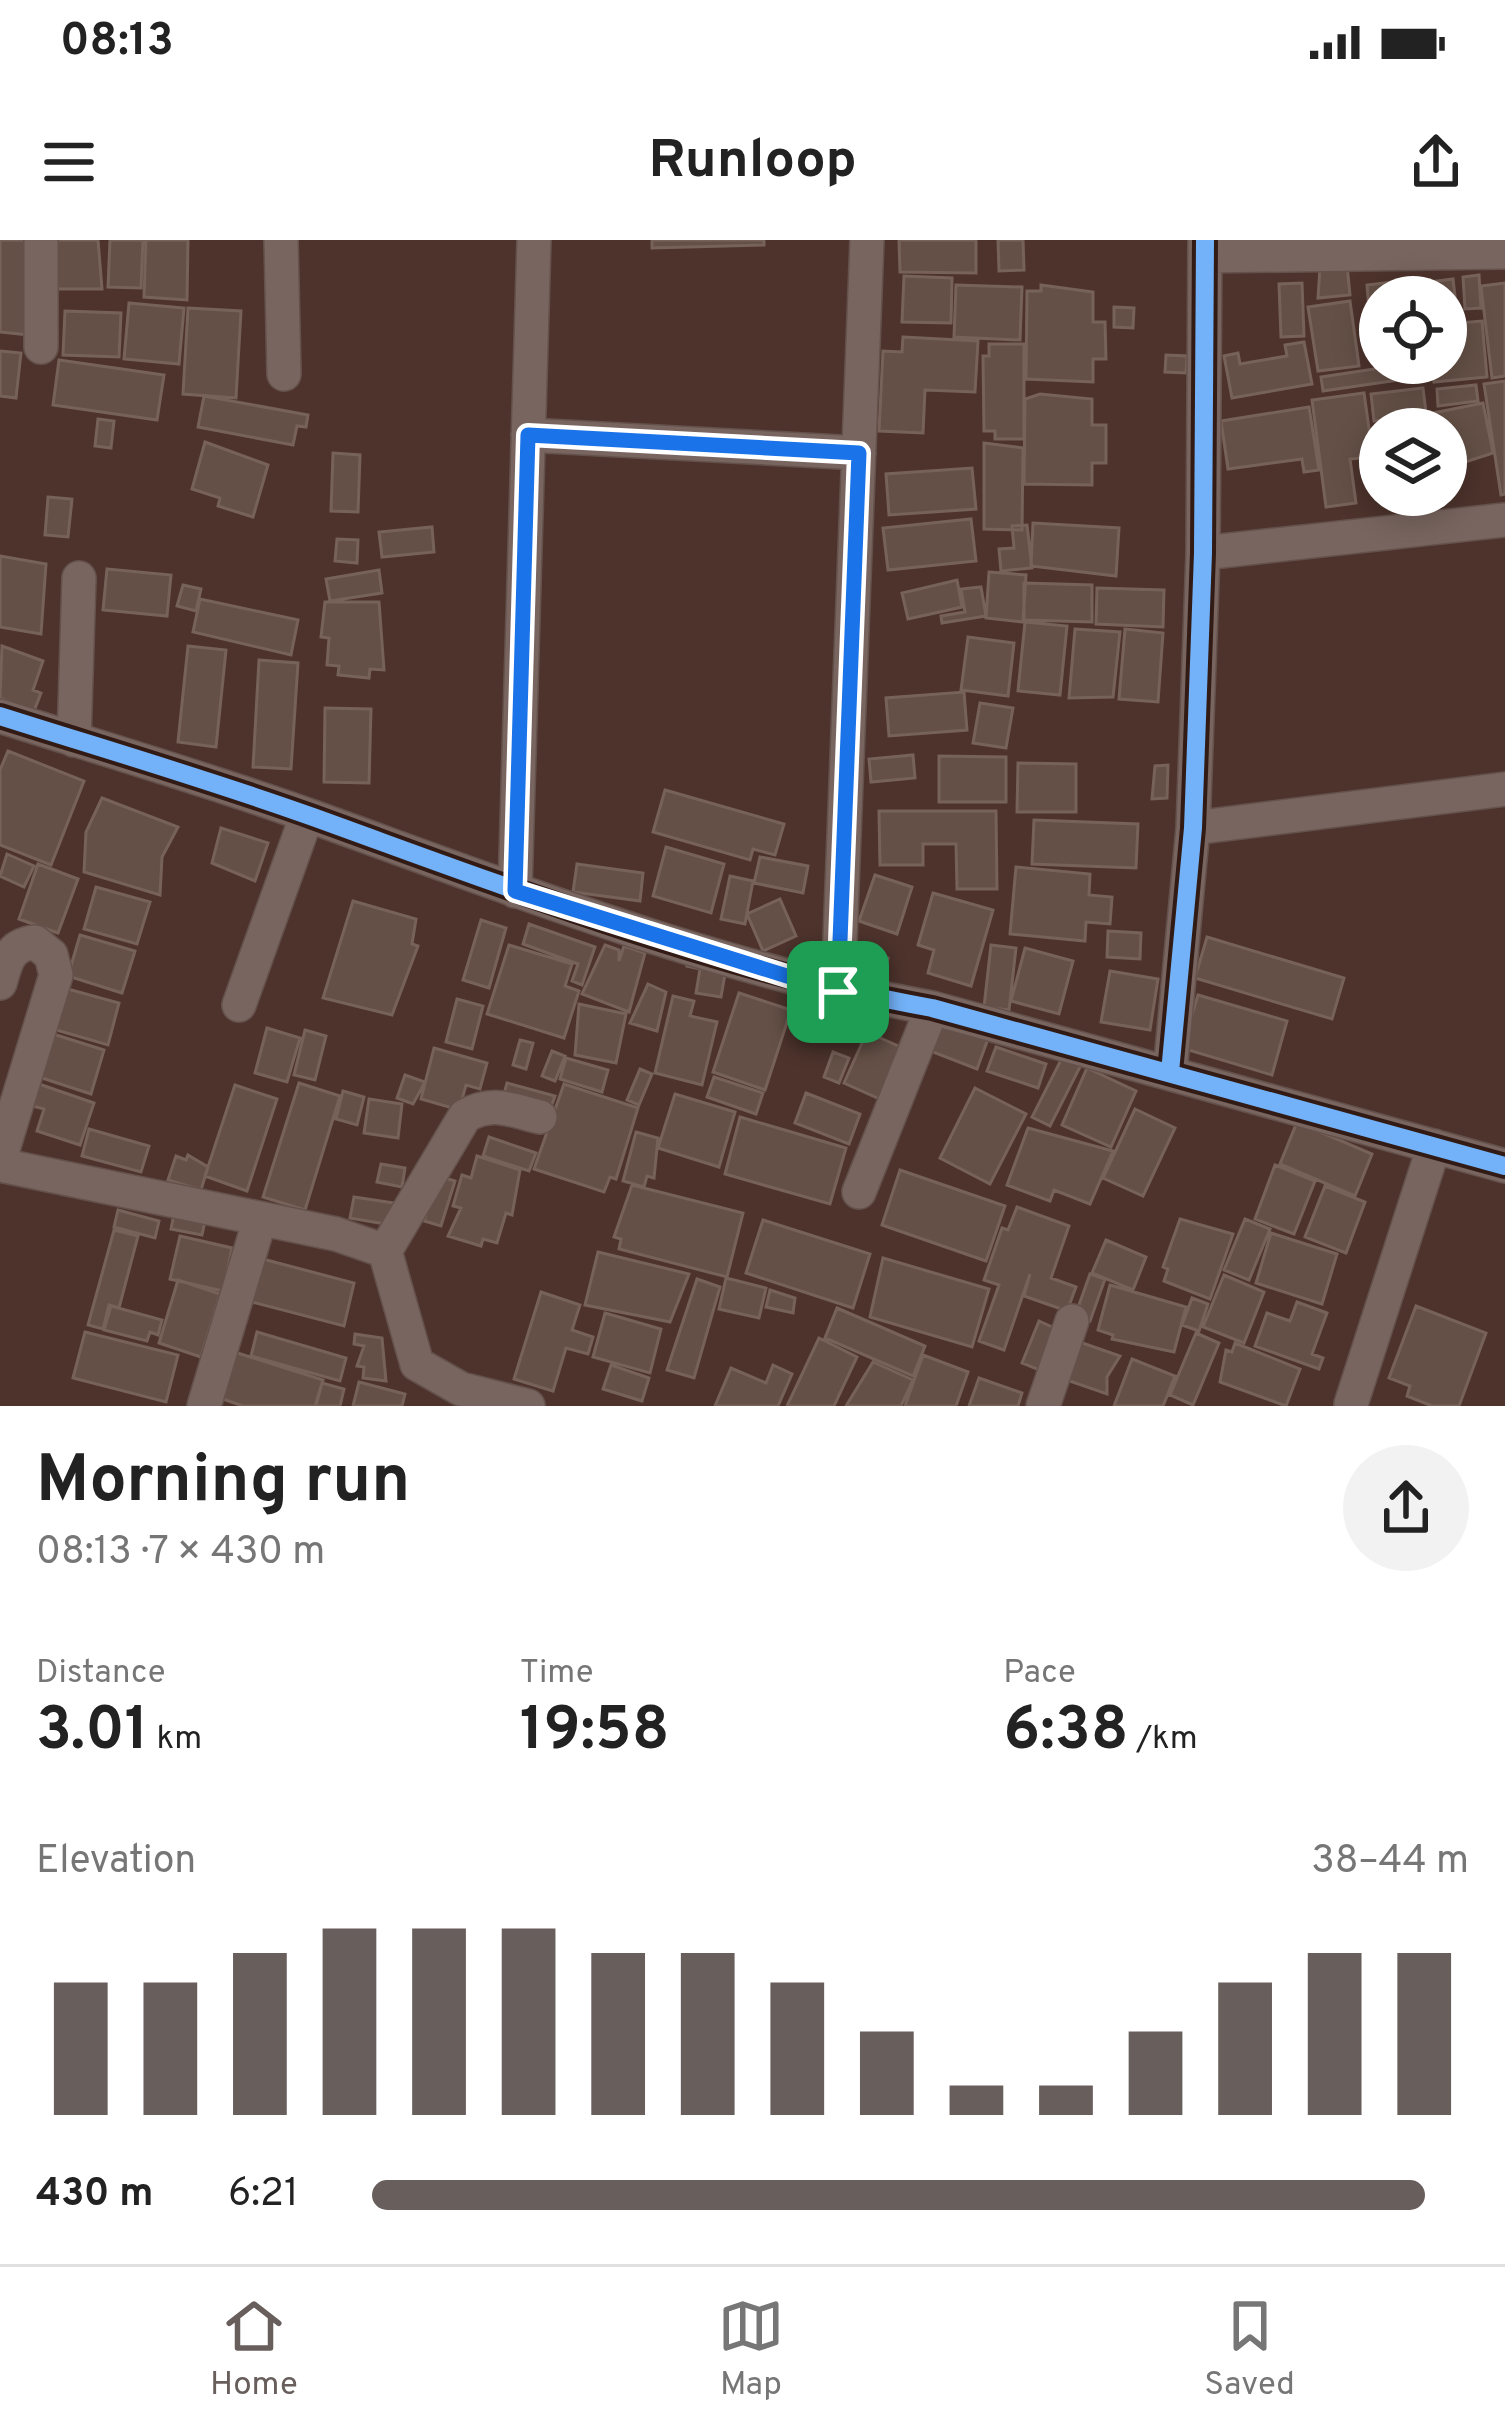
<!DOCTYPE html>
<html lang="en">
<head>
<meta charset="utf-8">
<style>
	:root { --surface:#fff; --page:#f2f2f2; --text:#222; --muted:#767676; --line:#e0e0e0; --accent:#685f5c }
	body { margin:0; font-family:Overpass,sans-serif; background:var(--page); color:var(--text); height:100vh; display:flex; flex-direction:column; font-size:45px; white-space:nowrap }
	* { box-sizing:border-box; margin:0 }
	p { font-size:39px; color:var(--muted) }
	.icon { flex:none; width:66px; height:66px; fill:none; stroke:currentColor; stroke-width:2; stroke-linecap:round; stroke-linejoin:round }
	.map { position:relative; height:1166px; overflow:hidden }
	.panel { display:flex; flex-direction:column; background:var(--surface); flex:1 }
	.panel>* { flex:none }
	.controls { position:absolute; left:1359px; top:36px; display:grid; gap:24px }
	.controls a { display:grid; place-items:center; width:108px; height:108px; border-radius:50%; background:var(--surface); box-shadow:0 6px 30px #0003; font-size:60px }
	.pin { position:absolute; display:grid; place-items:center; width:102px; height:102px; color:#fff; margin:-51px; border-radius:24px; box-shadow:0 6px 18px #0006 }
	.round { display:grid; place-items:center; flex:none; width:126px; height:126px; border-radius:63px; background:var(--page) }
	.summary { display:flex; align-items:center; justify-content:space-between; height:204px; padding:0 36px }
	h1 { font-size:66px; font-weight:700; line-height:90px }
	.metrics { display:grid; grid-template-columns:repeat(3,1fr); gap:18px; height:204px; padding:12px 36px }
	.metrics div { display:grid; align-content:center }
	.metrics b { font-size:60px; font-weight:700 }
	.metrics small { font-size:33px; font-weight:400 }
	.metrics p { font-size:33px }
	.chart { height:336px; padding:24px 36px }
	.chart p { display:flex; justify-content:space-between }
	.chart svg { width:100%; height:216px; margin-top:12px; stroke:var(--accent); stroke-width:6 }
	ul { padding:0 36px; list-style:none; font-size:39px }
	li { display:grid; grid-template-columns:192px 144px 1fr; align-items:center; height:90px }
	li i { height:30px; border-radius:15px; background:var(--accent) }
	.status { display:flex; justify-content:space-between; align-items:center; height:84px; padding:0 60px; background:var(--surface); direction:ltr }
	.status svg { height:33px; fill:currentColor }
	header { display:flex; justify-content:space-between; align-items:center; height:156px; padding:0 36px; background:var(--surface); font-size:54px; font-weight:700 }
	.menu { display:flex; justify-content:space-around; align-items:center; height:168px; border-top:3px solid var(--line); background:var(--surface); font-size:33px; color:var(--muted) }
	.menu a { display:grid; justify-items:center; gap:6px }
	.menu .active { color:var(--accent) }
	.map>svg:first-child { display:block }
</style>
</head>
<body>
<div class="status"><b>08:13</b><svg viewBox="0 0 49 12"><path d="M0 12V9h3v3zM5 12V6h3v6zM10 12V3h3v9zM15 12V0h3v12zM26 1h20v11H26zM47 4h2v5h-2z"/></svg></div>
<header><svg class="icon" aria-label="menu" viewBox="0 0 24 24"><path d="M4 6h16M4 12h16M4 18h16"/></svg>Runloop<svg class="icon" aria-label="share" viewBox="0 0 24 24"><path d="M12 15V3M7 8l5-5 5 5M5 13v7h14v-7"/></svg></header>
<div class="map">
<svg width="1505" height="1166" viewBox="0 0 1505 1166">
	<rect width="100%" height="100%" fill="#4d332c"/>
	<!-- building -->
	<path fill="#645046" stroke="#776259" stroke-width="3" d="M0 0H28L30 95 0 92Z
		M56 0H98L102 49H57Z
		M110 0H143L141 48 108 47Z
		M146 0H188L187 60 144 57Z
		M652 0H764V5L652 8Z
		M899 0H976V33L900 32Z
		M998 0H1023L1024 30 999 31Z
		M1347 25 1350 55 1318 58 1320 27Z
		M1479 35 1481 68 1465 69 1463 37Z
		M904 36 952 38 951 83 902 82Z
		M1417 39 1419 57H1380V118L1373 119 1367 45Z
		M1453 39 1458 82 1446 84V57H1422L1421 43Z
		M1302 43 1304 96 1281 97 1279 44Z
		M1505 43V136L1492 138 1481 46Z
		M956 45 1022 47 1020 100 954 97Z
		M1041 45 1093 52V82H1105L1106 119H1093V142L1026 139 1027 51H1041Z
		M1350 61 1359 126 1318 131 1308 67Z
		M129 63 184 68 179 124 124 119Z
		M1114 67 1134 68 1133 88 1114 87Z
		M188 68 241 71 236 158 183 154Z
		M65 71 121 73 119 117 63 115Z
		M1482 81 1487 137 1434 142 1432 123H1446V84Z
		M903 97 978 101 975 152 925 150 923 193 879 191 883 111 902 112Z
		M1304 102 1312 144 1232 158 1224 116 1238 113 1240 124 1287 116 1285 105Z
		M989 104H1024V199H995V191H984L983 116H989Z
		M0 111 21 113 16 158 0 156Z
		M1166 115 1187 116 1186 133 1165 132Z
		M59 120 164 135 157 180 53 165Z
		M1414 123H1424L1426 136 1323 151 1321 137Z
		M1505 141V254L1501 255 1484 144Z
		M1476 145 1478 161 1438 166 1437 149Z
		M1423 148 1428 189H1383L1382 180 1374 181 1371 154Z
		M1364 153 1373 217 1350 219 1356 263 1326 267 1312 160Z
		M1040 154 1092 159V185H1106V223H1092V245L1024 244 1025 159Z
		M204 156 308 175 306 187 297 186 293 205 198 187Z
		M1483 163 1493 213 1459 224 1456 212 1446 214V189H1436L1433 173Z
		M1309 167 1319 230 1304 232 1302 219 1228 229 1221 181Z
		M98 179 114 181 111 208 95 206Z
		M205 202 268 225 253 277 218 266 220 258 192 249Z
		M984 203 1023 208 1022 290 984 289Z
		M333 213 360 215 358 272 331 271Z
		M972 228 976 269 889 275 886 234Z
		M48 257 72 259 68 297 45 295Z
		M971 279 976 321 888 330 883 288Z
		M1033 283 1119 288 1116 336 1031 326Z
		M1027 285 1032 328 1001 331 999 309 1014 308 1012 286Z
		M432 287 434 312 382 317 379 292Z
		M337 299 358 300 357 323 335 321Z
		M0 316 46 324 41 394 0 387Z
		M107 329 171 335 167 376 103 370Z
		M379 330 382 353 330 361 326 339Z
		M989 332 1026 335 1023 382 986 378Z
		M957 340 962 367 908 379 902 353Z
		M1024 343 1092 345V382L1024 380Z
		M183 345 201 349 196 371 177 366Z
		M981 347 986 376 942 383 941 376 965 372 961 349Z
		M1097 348 1164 350 1163 387 1096 384Z
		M200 359 298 380 291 415 193 392Z
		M325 362H379L384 430 370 429 369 438 338 435 339 426 327 425 329 398 321 397Z
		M1025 382 1067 386 1060 455 1018 451Z
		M1075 389 1120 392 1113 457 1069 458Z
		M1125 389 1163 393 1158 462 1119 459Z
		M968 397 1014 403 1008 456 961 450Z
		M2 406 43 421 33 450 41 453 34 471 0 458Z
		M188 406 226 410 216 507 178 502Z
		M259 420 298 423 291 529 253 527Z
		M964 452 967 490 889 496 886 458Z
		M980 463 1013 468 1006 508 973 503Z
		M325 468 371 469 369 543 324 542Z
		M8 511 84 541 51 625 0 605V530Z
		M913 515 915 538 871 542 869 519Z
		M939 516 1006 517V562H939Z
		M1018 523 1076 524V572H1017Z
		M1168 525 1167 558 1152 559 1155 526Z
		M665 550 784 584 775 615 753 609 750 620 653 592Z
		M102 558 178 587 162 617 160 655 84 632 86 592Z
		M879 571H996L997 649H957L956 604H923V625H880Z
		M1034 580 1138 584 1136 628 1032 624Z
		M221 588 268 603 255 641 212 623Z
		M666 607 724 624 711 673 653 656Z
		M7 614 34 626 24 647 0 636Z
		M760 617 808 626 803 653 754 643Z
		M38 624 78 639 58 693 19 679Z
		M577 624 643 633 640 661 573 652Z
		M1016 627 1090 634 1089 655 1112 657 1110 684 1086 682 1085 701 1010 694Z
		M875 635 912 647 897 694 859 681Z
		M730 636 753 641 745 684 721 679Z
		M96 647 150 662 137 704 84 689Z
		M933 653 993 670 971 746 928 733 934 710 918 705Z
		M780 659 796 696 763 711 747 674Z
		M353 661 416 679 412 704 418 706 392 775 323 758Z
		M481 680 506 688 489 748 463 740Z
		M529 684 595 707 582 745 572 741 578 724 523 704Z
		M1108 691 1141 693 1140 719 1107 717Z
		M80 695 135 711 122 753 68 736Z
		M1207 697 1344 738 1332 779 1195 738Z
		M509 705 572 724 565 746 579 751 564 798 487 774Z
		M605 705 619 710V721L624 706 645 713 629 772 582 754Z
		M991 705 1016 708 1009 770 984 767Z
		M1025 708 1073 721 1059 774 1011 761Z
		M861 711 888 718 884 737 856 730Z
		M688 721 725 734 721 757 696 753 700 729 687 726Z
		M1110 731 1158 739 1150 790 1101 782Z
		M648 744 666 752 657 791 630 783Z
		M64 748 119 763 108 805 53 789Z
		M739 753 791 770 765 850 713 832Z
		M1198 755 1287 781 1272 835 1182 808Z
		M673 756 694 761 690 776 717 782 702 845 655 833Z
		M457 759 483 766 472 809 446 802Z
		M579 764 626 774 616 823 575 815Z
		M937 776 989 796 977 829 925 809Z
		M267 788 300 798 287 842 255 833Z
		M305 790 326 796 315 840 294 835Z
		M867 792 905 809 882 860 844 843Z
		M53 794 104 810 91 854 39 837Z
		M520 800 533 803 526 829 513 825Z
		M996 807 1046 824 1038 848 987 831Z
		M434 808 487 823 480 849 466 845 459 870 421 859Z
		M552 811 565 816 555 841 542 836Z
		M833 812 849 818 839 843 824 837Z
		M1063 816 1081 825 1050 886 1032 877Z
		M566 818 608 830 602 852 560 839Z
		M1087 828 1136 851 1111 907 1062 885Z
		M640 829 652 834 639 865 627 860Z
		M405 835 425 842 413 864 397 858Z
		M714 837 763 853 756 874 707 857Z
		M36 843 94 863 80 905 37 891 44 869 29 865Z
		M299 843 340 856 305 970 263 957Z
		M507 843 555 856 551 867 504 854Z
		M564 844 638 868 616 939 610 937 604 952 534 929Z
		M235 845 277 859 247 951 205 936Z
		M975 848 1026 874 990 944 940 918Z
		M343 851 364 857 357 885 336 879Z
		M806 853 860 874 849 904 795 883Z
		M675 854 735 872 719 927 658 908Z
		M369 859 402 864 398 898 364 893Z
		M1135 869 1175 888 1143 956 1103 938Z
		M740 877 846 908 830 964 725 934Z
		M1297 882 1372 914 1355 956 1280 924Z
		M1028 888 1113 911 1090 964 1054 950 1050 961 1007 945Z
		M89 889 149 906 141 932 82 916Z
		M636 892 658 898 654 938 647 936 644 947 623 941Z
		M489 897 536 913 529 931 483 916Z
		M188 915 208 927 201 950 168 940 176 916 186 920Z
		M477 916 520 930 512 975 506 973 497 1003 483 999 481 1006 448 996 461 968 453 966 462 935 471 938Z
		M381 924 405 928 402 947 377 942Z
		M1275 925 1315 941 1294 994 1255 979Z
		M900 930 1005 966 986 1021 882 985Z
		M438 936 455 941 441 986 424 981Z
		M632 945 743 973 727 1037 619 1009 621 999 614 997Z
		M1325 946 1365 962 1346 1013 1305 997Z
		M354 957 394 963 391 985 350 978Z
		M1017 967 1069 986 1051 1038 1076 1047 1067 1071 1024 1056 1030 1034 1004 1110 979 1101 999 1045 984 1040 1002 988 1008 990Z
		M118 970 159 981 155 998 114 987Z
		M174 974 205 981 202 995 171 989Z
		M1180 979 1233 994 1210 1059 1164 1041 1168 1029 1163 1027Z
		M1245 979 1270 989 1249 1040 1224 1030Z
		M763 980 870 1014 853 1068 746 1033Z
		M114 990 138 996 119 1068 109 1065 103 1089 88 1085Z
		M1271 993 1337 1014 1322 1064 1256 1043Z
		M180 996 232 1008 223 1051 170 1039Z
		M1106 1000 1146 1017 1133 1050 1092 1033Z
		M598 1012 689 1034 670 1082 585 1065Z
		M259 1018 354 1043 344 1086 248 1061Z
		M883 1018 989 1049 972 1107 870 1077Z
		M1090 1034 1105 1039 1090 1081 1075 1076Z
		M1224 1035 1264 1052 1244 1103 1203 1087Z
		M726 1038 766 1048 759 1078 719 1069Z
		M697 1039 720 1047 694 1138 667 1130Z
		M178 1040 220 1054 201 1117 159 1103Z
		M1110 1045 1186 1067 1174 1112 1112 1099 1113 1095 1098 1090Z
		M770 1050 795 1058 793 1073 766 1067Z
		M541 1052 580 1065 572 1090 593 1097 588 1114 566 1108 553 1151 514 1139Z
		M1192 1058 1208 1064 1199 1091 1182 1085Z
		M1297 1062 1327 1073 1312 1114 1323 1118 1319 1129 1255 1106 1267 1073 1290 1081Z
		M111 1066 162 1080 158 1095 150 1092 147 1101 104 1090Z
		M1416 1066 1486 1093 1459 1166H1432L1407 1156 1410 1146 1389 1138Z
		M837 1068 925 1106 913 1136 825 1098Z
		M605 1073 661 1089 650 1133 593 1117Z
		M1039 1081 1059 1090 1042 1131 1022 1123Z
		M85 1092 178 1115 166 1162 73 1138Z
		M257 1092 346 1118 340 1141 251 1116Z
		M1196 1093 1219 1103 1193 1165 1170 1155Z
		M355 1094 382 1098 386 1141 363 1138 364 1127 357 1126 364 1106 354 1104Z
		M819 1098 857 1117 834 1166H787Z
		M1074 1100 1120 1116 1107 1137V1154L1061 1138Z
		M1235 1103 1300 1129 1286 1166 1220 1142 1226 1110 1232 1112Z
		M225 1109 323 1140 315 1166H243L211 1155Z
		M923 1115 968 1132 956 1166H905Z
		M1132 1119 1175 1136 1163 1166H1114Z
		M873 1122 913 1140 901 1166H846Z
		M611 1125 649 1138 642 1161 603 1149Z
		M773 1125 792 1134 778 1166H715L731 1128 766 1143Z
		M979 1138 1022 1153 1018 1166H969Z
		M359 1142 405 1154 402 1166H353Z
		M322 1143 344 1149 340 1166H316Z"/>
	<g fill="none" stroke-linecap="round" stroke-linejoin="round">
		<defs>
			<path id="minor" d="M41 0V107
				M281 0 284 134
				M1205 16 1505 12
				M528 195 859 213
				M1203 313 1505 280
				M0 476C104 509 210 540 313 577 515 650 720 730 932 768L1505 926
				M74 500 79 338
				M1193 588 1505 549
				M515 651 534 0
				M0 743C6 722 9 705 35 702L51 715 56 735 0 919
				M838 751 867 0
				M239 765 307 575
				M1170 832 1193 588 1203 313 1205 0
				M0 925 336 994 385 1011 417 1124 461 1149 528 1166
				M859 952 932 768
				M385 1011 465 876C492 860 511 870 540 877
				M1351 1164 1434 906
				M204 1166 260 979
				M1043 1166 1072 1081"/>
		</defs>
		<!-- minor casing -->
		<use href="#minor" stroke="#64514b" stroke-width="36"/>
		<!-- minor -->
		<use href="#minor" stroke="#796560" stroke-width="33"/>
		<defs>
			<path id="cycleway" d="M0 476C104 509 210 540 313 577 515 650 720 730 932 768L1505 926
				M1170 832 1193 588 1203 313 1205 0"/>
		</defs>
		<!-- cycleway casing -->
		<use href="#cycleway" stroke="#321b15" stroke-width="26"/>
		<!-- cycleway -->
		<use href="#cycleway" stroke="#73b2f8" stroke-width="18"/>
	</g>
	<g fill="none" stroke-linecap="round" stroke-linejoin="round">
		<defs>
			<path id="route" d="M528 195 859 213 838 752 515 651Z"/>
		</defs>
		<!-- route casing -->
		<use href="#route" stroke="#fff" stroke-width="24"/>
		<!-- route -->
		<use href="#route" stroke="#1a73e8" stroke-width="15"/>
	</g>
</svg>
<div class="controls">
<a><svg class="icon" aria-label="locate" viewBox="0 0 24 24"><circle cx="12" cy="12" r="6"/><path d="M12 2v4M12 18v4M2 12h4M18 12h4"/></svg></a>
<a><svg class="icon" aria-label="layers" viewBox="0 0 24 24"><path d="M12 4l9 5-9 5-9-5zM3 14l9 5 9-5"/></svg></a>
</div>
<div class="pin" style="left:838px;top:752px;background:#1e9e55"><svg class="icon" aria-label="arrive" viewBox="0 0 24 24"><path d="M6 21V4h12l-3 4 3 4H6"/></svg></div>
</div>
<section class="panel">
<div class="summary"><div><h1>Morning run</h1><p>08:13 · 7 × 430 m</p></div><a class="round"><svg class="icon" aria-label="share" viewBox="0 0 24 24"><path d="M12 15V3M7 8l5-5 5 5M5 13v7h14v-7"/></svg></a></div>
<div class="metrics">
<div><p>Distance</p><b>3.01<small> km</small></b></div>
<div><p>Time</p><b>19:58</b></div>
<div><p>Pace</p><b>6:38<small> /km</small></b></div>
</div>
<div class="chart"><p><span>Elevation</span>38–44 m</p>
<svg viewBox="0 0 160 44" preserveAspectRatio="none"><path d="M5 44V17M15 44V17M25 44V11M35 44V6M45 44V6M55 44V6M65 44V11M75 44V11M85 44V17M95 44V27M105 44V38M115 44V38M125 44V27M135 44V17M145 44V11M155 44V11"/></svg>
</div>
<ul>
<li><b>430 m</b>6:21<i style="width:96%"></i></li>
</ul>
</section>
<nav class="menu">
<a class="active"><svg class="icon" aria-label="home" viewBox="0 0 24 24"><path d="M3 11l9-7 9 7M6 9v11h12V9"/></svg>Home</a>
<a><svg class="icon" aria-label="map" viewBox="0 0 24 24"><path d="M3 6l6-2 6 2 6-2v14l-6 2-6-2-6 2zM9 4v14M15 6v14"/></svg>Map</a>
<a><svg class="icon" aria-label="saved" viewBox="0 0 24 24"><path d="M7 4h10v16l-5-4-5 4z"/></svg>Saved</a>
</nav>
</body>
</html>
